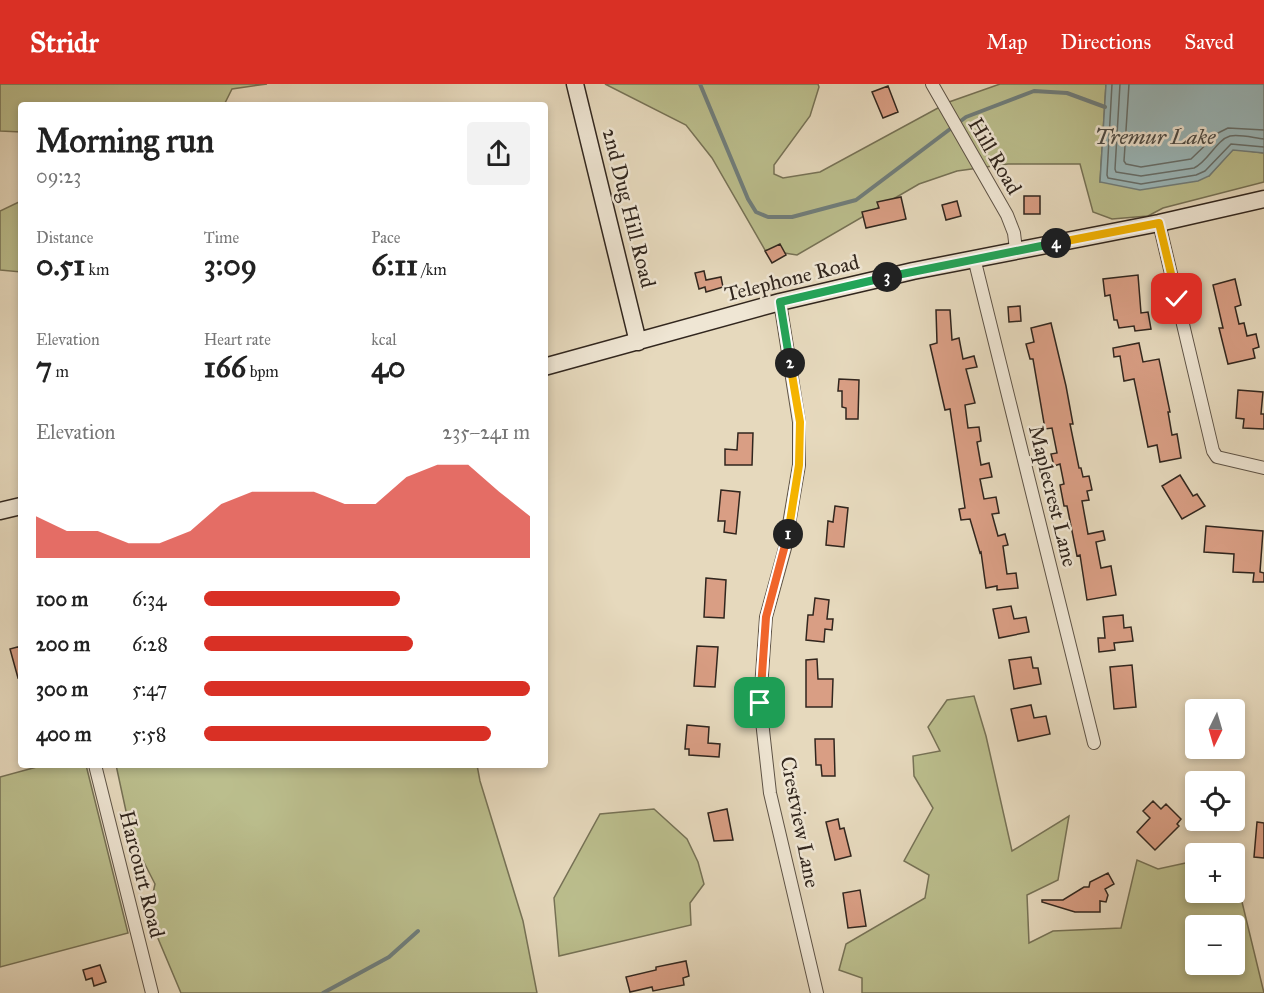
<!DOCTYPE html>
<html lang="en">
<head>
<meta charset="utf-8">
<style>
	:root { --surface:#fff; --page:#f2f2f2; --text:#222; --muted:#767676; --accent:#d93025 }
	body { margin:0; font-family:"IM FELL Great Primer",serif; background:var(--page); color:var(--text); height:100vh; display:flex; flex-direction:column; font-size:22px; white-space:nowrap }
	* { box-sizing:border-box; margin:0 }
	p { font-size:20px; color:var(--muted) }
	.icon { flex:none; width:33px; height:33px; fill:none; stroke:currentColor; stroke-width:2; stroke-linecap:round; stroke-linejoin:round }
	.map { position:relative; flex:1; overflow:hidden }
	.drawer { position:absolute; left:18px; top:18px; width:530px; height:666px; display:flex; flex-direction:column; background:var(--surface); border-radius:6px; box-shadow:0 3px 9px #0003 }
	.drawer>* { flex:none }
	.needle { width:39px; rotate:185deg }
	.fabs { position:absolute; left:1185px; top:615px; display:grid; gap:12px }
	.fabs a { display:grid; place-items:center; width:60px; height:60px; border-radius:6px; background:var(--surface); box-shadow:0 3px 9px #0003; font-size:30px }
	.pin { position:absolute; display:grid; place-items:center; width:51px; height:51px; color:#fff; margin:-26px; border-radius:12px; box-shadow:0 3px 9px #0006 }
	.km { position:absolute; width:30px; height:30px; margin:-15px; border-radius:50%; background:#222; color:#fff; font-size:16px; line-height:30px; text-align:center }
	.round { display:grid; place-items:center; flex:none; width:63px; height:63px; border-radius:6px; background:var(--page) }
	.headline { display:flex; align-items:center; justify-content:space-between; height:102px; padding:0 18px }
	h1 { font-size:33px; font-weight:800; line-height:45px }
	.figures { display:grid; grid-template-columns:repeat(3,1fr); gap:9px; height:102px; padding:6px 18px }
	.figures div { display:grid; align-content:center }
	.figures b { font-size:30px; font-weight:800 }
	.figures small { font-size:16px; font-weight:400 }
	.figures p { font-size:16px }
	.chart { height:168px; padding:12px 18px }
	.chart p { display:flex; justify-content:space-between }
	.chart svg { width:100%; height:108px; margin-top:6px; fill:var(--accent); opacity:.7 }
	ul { padding:0 18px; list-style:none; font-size:20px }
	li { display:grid; grid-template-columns:96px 72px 1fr; align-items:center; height:45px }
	li i { height:15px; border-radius:8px; background:var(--accent) }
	header { display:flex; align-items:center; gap:36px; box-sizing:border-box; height:84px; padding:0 30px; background:var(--accent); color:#fff }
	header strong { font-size:28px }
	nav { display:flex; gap:33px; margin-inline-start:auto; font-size:21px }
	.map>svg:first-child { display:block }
</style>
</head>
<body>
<header>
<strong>Stridr</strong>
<nav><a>Map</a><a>Directions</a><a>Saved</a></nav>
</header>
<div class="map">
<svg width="1264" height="909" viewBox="0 0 1264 909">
	<rect width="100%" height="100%" fill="#e6d9bd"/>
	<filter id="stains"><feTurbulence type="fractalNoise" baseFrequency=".00333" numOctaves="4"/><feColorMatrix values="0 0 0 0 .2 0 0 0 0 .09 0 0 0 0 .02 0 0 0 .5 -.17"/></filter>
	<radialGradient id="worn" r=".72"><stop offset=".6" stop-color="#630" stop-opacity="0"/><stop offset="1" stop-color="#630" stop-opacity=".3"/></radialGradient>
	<!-- green -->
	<path fill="#bbbe8d" stroke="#767256" stroke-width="1.5" fill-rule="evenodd" d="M0 0H267L232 5 224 21H21V48L0 47Z
		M605 0H818L819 3 810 32 774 81V90L783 94 820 88 949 18 1000 0H1106L1100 98 1209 92 1233 65 1264 69V98L1163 124 1148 132 1112 135 1093 128 1080 80H1008L957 87 919 100 797 171 765 166 712 74 686 41Z
		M21 117V188L0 186V127Z
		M974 612 986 652 1012 767 1069 732 1058 796 1027 811 1029 859 1053 847 1121 844 1137 776 1158 785 1195 777 1196 808H1234L1235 789 1264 909H862V894L839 886 846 860 925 814 929 791 904 777 933 724 914 692 913 672 940 667 928 643 947 616ZM1196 842H1234V880H1196Z
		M44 681H86L128 849 0 883V693Z
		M116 681H477L480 697 523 837 537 909H181L157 852 151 818 155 800 132 755Z
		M654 725 687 755 698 778 704 800 690 819 691 841 559 872 554 814 600 730Z"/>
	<!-- water -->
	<path fill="#9ab8bb" stroke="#707e7c" stroke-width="1.5" d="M1106 0H1264V69L1233 66 1209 92 1198 97 1140 106 1100 98Z"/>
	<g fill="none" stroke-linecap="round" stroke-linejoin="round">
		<!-- shore -->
		<path stroke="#666f6c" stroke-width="1.5" d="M1112 0 1107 91 1108 94 1141 100 1196 91 1205 87 1231 60 1264 63
			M1120 0 1115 85 1116 88 1141 92 1194 84C1208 78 1216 56 1230 52 1240 50 1254 54 1264 55
			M1129 0 1124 77 1126 80 1141 83 1191 75 1218 49 1228 44 1264 46"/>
		<!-- stream -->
		<path stroke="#707e7c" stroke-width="4" d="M700 0 748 115 756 128 768 133H792L856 116 966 33 1034 7 1067 9 1105 23
			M323 909 389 873 418 847"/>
	</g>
	<!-- building -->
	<path fill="#d99e84" stroke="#31261e" stroke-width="1.5" d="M888 2 898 28 883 34 872 8Z
		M1024 112H1040V130H1024Z
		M901 113 906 135 866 144 862 128 879 124 877 118Z
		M957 117 961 132 946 136 942 121Z
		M780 160 786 171 772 179 765 167Z
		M704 187 706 196 721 193 723 203 706 208 705 203 699 205 695 189Z
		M1138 191 1141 229 1148 228 1151 245 1135 247 1134 242 1119 244 1117 236H1114L1110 211 1105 212 1103 195Z
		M1235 195 1241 221 1235 223 1239 240 1244 239 1247 252 1256 250 1259 263 1253 265 1255 274 1228 280 1219 244H1223L1213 201Z
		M1020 222 1021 237 1009 238 1008 223Z
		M936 226H950L952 256 959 254 963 275 974 272 977 283 966 285 975 319 965 321 968 344 979 343 981 357 977 358 981 381 989 379 992 393 980 395 984 415 996 413 999 429 992 430 998 452 1005 450 1008 461 1003 462 1007 490 1016 489 1018 504 997 506V502L986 504 981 468 980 469 970 435 961 436 959 425 965 424 950 325 945 326 930 261 937 259Z
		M1051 239 1066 302 1073 340H1070L1079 384H1081L1083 393 1089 392 1092 406 1087 407 1089 416 1082 417 1088 450 1103 447 1105 456 1096 458 1101 484 1111 482 1116 511 1087 516 1080 471 1077 472 1067 422H1064L1060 401 1064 400 1060 380 1054 382 1051 370 1057 369 1052 344 1045 345 1033 275H1030L1026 260 1034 258 1031 244Z
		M1139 259 1143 278 1159 275 1170 328H1168L1172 351 1177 350 1181 374 1160 378 1157 361 1148 363 1134 295 1124 297 1120 272 1114 273 1113 264Z
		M839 295 859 296 858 335H846V324L842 323V307H838Z
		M1238 306 1263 308 1261 330H1264V345L1243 344 1244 335 1236 334Z
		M738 349H753L752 381H725V365L737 366Z
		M1180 391 1193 412 1197 410 1205 422 1182 435 1162 402Z
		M721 406 740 408 736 450 724 448 725 437H718Z
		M835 422 848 424 844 463 826 461 828 437 833 438Z
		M1206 442 1263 447 1260 488 1264 489V498H1253L1254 489 1233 488 1234 470 1204 468Z
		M706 494 726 496 724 534 704 533Z
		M815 514 829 516 827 535H833L832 546 825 545 824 558 806 556 808 531H813Z
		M1011 522 1014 535 1026 533 1029 548 999 554 993 525Z
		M1123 531 1124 544 1131 543 1133 557 1114 559 1115 566 1099 568 1098 554H1105L1103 533Z
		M21 562V593L18 594 10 565Z
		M697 562 718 563 715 603 694 602Z
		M1031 573 1033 584H1038L1041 600 1014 605 1009 576Z
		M817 575 818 595H833L832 623H806V576Z
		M1132 581 1136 623 1114 625 1110 583Z
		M1031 621 1034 634 1046 632 1050 650 1018 657 1011 625Z
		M687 641 709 643 708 659 720 660 719 673 689 671V665H685Z
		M815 655H834L835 692H822L821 681H816Z
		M1153 717 1161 725 1166 720 1181 735 1177 740 1179 742 1155 766 1137 748 1150 734 1143 727Z
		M727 725 733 756 714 757 708 729Z
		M838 735 840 745 844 744 851 772 835 776 826 738Z
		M1257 738 1264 739V774L1254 773Z
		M1108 789 1114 800 1105 805 1108 811 1106 818 1100 817V828H1075L1042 818V816H1063L1084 803H1089L1090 798Z
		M860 806 866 842 848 844 843 809Z
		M686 877 689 892 683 894 684 901 653 907 652 903 630 908 626 893 656 886V883Z
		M100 881 106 898 94 902 92 894 86 896 83 886Z"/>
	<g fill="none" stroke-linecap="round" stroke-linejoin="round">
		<defs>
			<path id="street" d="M932 0 1007 131 1014 149 1016 166
				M1159 139 1213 367 1217 373 1264 384
				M974 174 1094 659
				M780 218 799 338V381L785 464 766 533 760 619 770 709 817 909
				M95 681 152 909"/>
			<path id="secondary" d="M575 0 638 258
				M544 283 780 218 913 187 1159 139 1264 115
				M0 427 21 422"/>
		</defs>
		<!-- street casing -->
		<use href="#street" stroke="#5e5346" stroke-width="14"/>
		<!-- secondary casing -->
		<use href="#secondary" stroke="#31261e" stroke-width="19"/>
		<!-- street -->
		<use href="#street" stroke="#efe6d4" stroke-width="12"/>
		<!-- secondary -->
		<use href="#secondary" stroke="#efe6d4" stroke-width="16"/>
	</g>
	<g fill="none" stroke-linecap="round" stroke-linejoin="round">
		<defs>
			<path id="split-1" d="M760 619 766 533 788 450"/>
			<path id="split-2" d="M788 450 799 381 800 338 790 279"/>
			<path id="split-3" d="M790 279 780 218 887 193"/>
			<path id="split-4" d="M887 193 1056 159"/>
			<path id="split-5" d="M1056 159 1159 139 1177 215"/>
		</defs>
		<!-- split-1 casing -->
		<use href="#split-1" stroke="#fff" stroke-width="12"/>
		<!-- split-2 casing -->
		<use href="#split-2" stroke="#fff" stroke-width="12"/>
		<!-- split-3 casing -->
		<use href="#split-3" stroke="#fff" stroke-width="12"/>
		<!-- split-4 casing -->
		<use href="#split-4" stroke="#fff" stroke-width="12"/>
		<!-- split-5 casing -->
		<use href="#split-5" stroke="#fff" stroke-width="12"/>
		<!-- split-1 -->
		<use href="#split-1" stroke="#f0652b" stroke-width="8"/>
		<!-- split-2 -->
		<use href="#split-2" stroke="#f5b400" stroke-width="8"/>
		<!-- split-3 -->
		<use href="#split-3" stroke="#22a559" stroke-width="8"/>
		<!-- split-4 -->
		<use href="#split-4" stroke="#22a559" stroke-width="8"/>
		<!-- split-5 -->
		<use href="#split-5" stroke="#f5b400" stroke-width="8"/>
	</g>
	<g text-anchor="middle" stroke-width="5" stroke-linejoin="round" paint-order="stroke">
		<!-- street labels -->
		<g font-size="21" fill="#31261e" stroke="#efe6d4">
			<text transform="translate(995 72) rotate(60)" y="7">Hill Road</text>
			<text transform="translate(629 124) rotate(76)" y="7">2nd Dug Hill Road</text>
			<text transform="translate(792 194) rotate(-14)" y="7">Telephone Road</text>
			<text transform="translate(1053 412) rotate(76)" y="7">Maplecrest Lane</text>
			<text transform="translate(800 738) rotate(79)" y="7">Crestview Lane</text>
			<text transform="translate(142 790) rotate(76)" y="7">Harcourt Road</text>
		</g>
		<!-- water labels -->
		<g font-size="22" font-style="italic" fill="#4b4a45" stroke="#efe6d4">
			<text x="1155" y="60">Tremur Lake</text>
		</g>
	</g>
	<rect width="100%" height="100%" filter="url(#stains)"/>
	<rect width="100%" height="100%" fill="url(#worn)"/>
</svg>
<div class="fabs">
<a><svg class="needle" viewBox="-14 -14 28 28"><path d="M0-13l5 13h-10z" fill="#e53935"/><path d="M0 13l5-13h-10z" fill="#767676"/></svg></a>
<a><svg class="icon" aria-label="locate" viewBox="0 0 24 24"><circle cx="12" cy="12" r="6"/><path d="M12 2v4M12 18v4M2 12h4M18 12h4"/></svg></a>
<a>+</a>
<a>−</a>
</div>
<div class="pin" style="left:760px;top:619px;background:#1e9e55"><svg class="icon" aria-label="arrive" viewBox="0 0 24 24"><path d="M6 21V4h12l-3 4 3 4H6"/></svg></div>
<div class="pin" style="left:1177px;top:215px;background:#d93025"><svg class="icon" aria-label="check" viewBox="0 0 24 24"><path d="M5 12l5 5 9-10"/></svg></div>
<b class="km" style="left:788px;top:450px">1</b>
<b class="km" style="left:790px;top:279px">2</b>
<b class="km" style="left:887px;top:193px">3</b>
<b class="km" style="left:1056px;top:159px">4</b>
<section class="drawer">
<div class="headline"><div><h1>Morning run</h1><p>09:23</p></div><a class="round"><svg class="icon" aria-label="share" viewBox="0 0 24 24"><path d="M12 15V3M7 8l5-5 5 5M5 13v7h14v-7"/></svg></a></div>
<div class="figures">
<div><p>Distance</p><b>0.51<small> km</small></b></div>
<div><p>Time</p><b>3:09</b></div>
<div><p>Pace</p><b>6:11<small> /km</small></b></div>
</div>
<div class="figures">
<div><p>Elevation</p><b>7<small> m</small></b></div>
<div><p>Heart rate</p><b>166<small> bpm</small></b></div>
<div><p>kcal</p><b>40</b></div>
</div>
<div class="chart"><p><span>Elevation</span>235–241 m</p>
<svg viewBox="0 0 160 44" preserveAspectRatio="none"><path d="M0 44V27L10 33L20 33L30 38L40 38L50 33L60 22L70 17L80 17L90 17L100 22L110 22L120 11L130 6L140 6L150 17L160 27V44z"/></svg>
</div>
<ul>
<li><b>100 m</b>6:34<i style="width:60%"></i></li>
<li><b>200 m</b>6:28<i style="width:64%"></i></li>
<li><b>300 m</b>5:47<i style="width:100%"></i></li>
<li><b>400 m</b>5:58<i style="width:88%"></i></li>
</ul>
</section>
</div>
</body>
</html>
